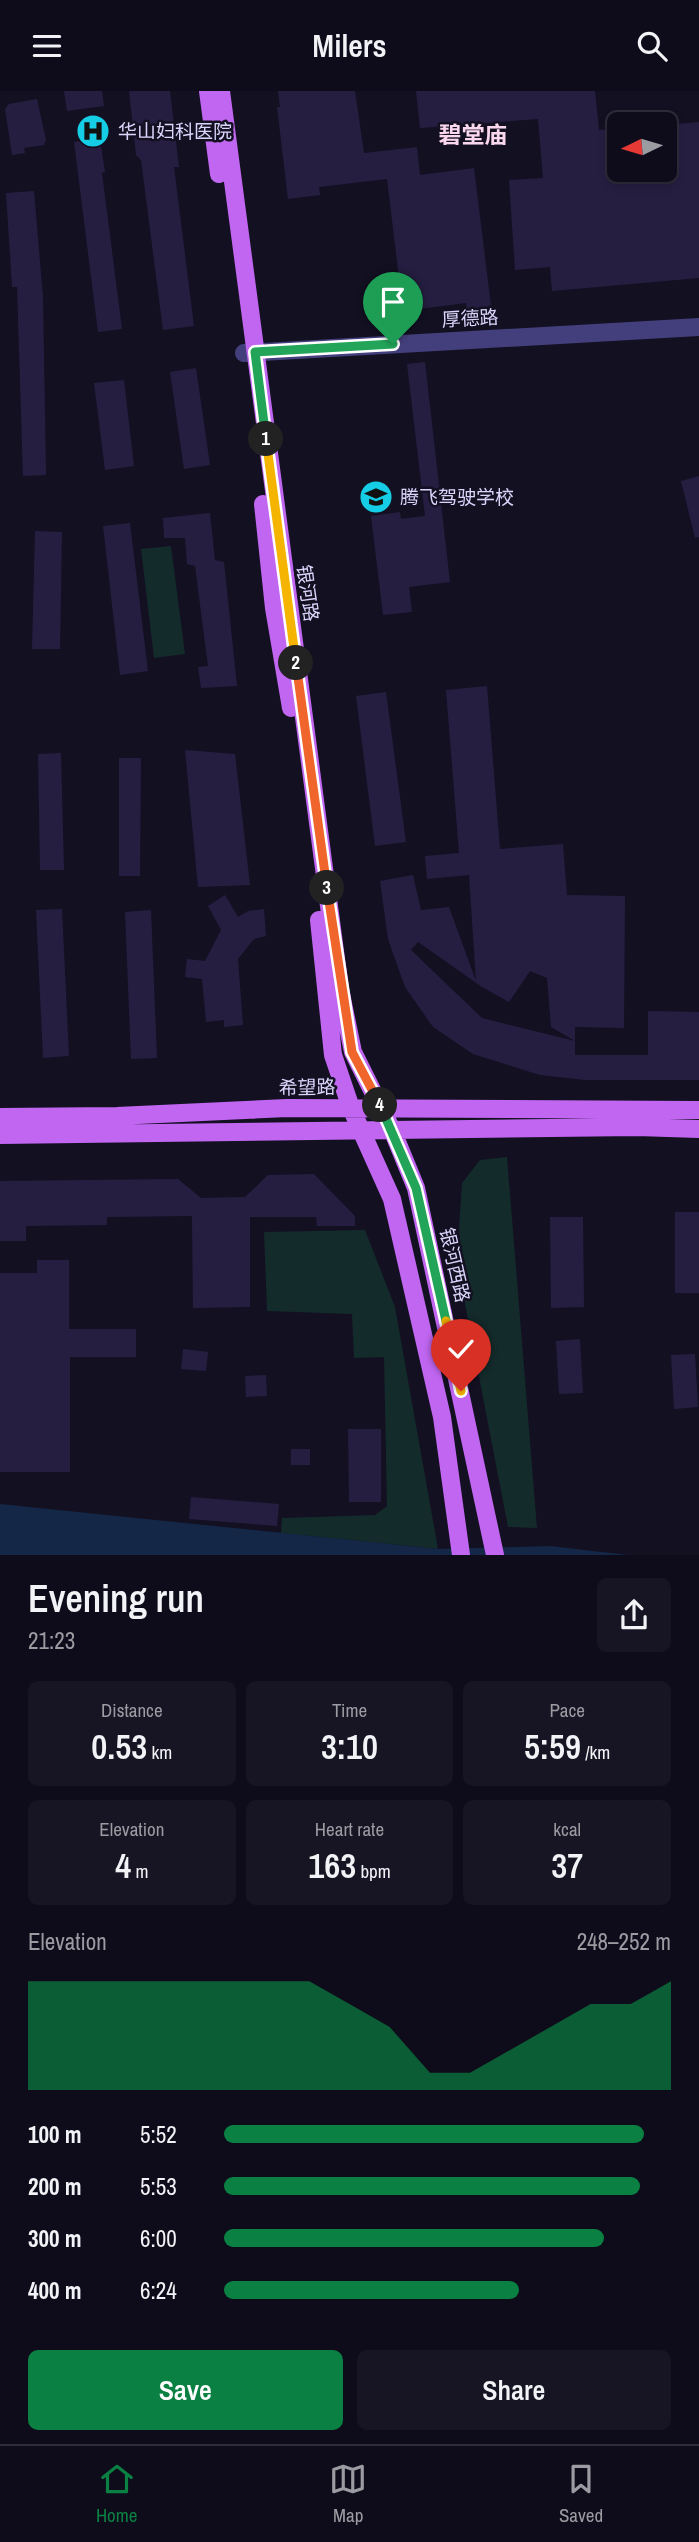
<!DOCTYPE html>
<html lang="en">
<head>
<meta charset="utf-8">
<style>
	:root { --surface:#0e0c1a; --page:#171523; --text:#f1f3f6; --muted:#9b9ba2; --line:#2e2c39; --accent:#0b8043 }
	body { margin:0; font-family:"Archivo Narrow","Noto Sans SC",sans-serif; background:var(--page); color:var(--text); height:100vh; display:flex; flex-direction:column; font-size:26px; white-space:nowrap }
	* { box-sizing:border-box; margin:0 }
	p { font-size:23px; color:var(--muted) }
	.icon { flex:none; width:38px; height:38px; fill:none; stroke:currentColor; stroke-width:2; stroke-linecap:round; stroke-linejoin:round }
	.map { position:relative; height:1464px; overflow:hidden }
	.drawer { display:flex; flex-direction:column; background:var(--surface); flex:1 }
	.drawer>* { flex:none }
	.needle { width:46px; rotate:265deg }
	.fabs { position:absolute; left:607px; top:21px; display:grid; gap:14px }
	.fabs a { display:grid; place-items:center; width:70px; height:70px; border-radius:10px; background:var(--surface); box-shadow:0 4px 10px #0003,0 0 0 2px var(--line); font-size:35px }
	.pin { position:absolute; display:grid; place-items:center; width:60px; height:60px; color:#fff; margin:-72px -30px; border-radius:50% 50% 50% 0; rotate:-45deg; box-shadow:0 0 7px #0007 }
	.pin .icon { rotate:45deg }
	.km { position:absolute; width:35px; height:35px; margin:-18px; border-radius:50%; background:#222; color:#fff; font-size:19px; line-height:35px; text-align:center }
	.round { display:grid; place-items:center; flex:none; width:74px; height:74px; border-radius:10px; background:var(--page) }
	.overview { display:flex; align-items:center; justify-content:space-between; height:119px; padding:0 28px }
	h1 { font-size:38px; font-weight:600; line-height:52px }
	.figures { display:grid; grid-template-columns:repeat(3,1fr); gap:10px; height:119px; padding:7px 28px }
	.figures div { display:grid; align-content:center; border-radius:10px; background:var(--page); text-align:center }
	.figures b { font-size:35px; font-weight:600 }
	.figures small { font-size:19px; font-weight:400 }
	.figures p { font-size:19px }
	.chart { height:196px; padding:14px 28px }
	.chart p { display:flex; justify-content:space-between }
	.chart svg { width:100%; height:126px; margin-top:7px; fill:var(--accent); opacity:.7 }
	.cta { display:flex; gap:14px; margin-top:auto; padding:14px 28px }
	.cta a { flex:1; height:80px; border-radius:10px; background:var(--accent); color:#fff; font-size:28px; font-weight:600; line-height:80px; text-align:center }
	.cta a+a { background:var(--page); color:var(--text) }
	ul { padding:0 28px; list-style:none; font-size:23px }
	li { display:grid; grid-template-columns:112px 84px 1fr; align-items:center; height:52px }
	li i { height:18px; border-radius:9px; background:var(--accent) }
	header { display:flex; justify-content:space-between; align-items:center; height:91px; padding:0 28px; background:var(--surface); font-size:32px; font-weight:600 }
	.menu { display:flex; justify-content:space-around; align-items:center; height:98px; border-top:2px solid var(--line); background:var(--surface); font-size:19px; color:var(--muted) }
	.menu a { display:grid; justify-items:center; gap:4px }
	.menu .current { color:var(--accent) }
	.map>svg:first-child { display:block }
</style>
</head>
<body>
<header><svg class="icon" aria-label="menu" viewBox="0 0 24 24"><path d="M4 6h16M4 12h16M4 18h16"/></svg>Milers<svg class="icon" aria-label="search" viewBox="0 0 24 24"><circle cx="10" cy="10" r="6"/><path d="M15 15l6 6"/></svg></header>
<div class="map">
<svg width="699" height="1464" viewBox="0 0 699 1464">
	<rect width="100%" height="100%" fill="#131022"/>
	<!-- green -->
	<path fill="#142b2b" d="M171 455 185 563 154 567 141 458Z
		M507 1066 537 1437 508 1436 465 1213 459 1138 462 1092 480 1069Z
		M365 1139 395 1216 438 1458 281 1442 282 1427 375 1424 387 1415 384 1266 354 1267 352 1223 267 1220 264 1141Z"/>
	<!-- water -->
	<path fill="#142747" d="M0 1413 438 1458 550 1455 628 1464H0Z"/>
	<!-- building -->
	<path fill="#261e41" d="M64 0H102L104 15 67 20Z
		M129 0H170L179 76H174L194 235 163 239 141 69 136 64Z
		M278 0H355L364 62 417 56 420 84 474 77 492 223 468 227 466 212 403 220 387 88 319 96 320 104 288 108 277 16H280Z
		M416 0H595L599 39 620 37V79H665V34L699 31V187L552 200 550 176 515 179 509 89 543 87 538 28 420 37Z
		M37 8 46 49 44 54 24 57 25 62 12 64 5 18 9 13Z
		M100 48 105 81 102 82 122 238 98 241 74 51Z
		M34 100 43 206 46 384 23 385 17 196H12L6 102Z
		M425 271 450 491 409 496 412 521 383 524 371 425 400 421 401 428 425 425 407 273Z
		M196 277 210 374 184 378 170 281Z
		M124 289 134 375 105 379 94 292Z
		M699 385V446L695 447 681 390Z
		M210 422 215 469 224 471 237 595 201 597 198 576 208 575 195 475 187 473 185 447H164L163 427Z
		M130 432 148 580 120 584 103 435Z
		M35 440 62 441 60 558H32Z
		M487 595 500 758 563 753 567 804 625 805 624 937 575 936V950L551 936 547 887 530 880 509 911 482 896 418 851 411 859 482 927 575 950V964H648V920L699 921V989H585L540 984 473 963 433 936 405 896 388 848 380 790 413 784 421 819 449 816 476 890 469 784 427 788 425 765 459 762 446 599Z
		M386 601 406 751 375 755 356 605Z
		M185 659 235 663 250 794 198 796Z
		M61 662 64 779H40L38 663Z
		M119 667H141L140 785H119Z
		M225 804 238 826 248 820 264 818 266 845 254 848 238 868 243 934 224 936V929L206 931 202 888 185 886 187 868 205 870 221 839 208 815Z
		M62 818 69 965 43 967 36 819Z
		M151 819 157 967 131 968 125 821Z
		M314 1083 355 1125V1135H317L316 1126H250V1216L193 1217 192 1125 107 1126V1134L26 1135V1150H0V1090L178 1088 201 1107 245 1106 268 1084Z
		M675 1121H699V1202H675Z
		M550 1126H583L584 1216 551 1217Z
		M37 1169H69V1238H136V1266H70V1381H0V1182H37Z
		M580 1248 583 1302 559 1303 556 1250Z
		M183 1258 208 1261 206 1280 181 1278Z
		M695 1263 698 1316 674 1318 671 1264Z
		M266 1284 267 1305 246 1306 245 1285Z
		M348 1338H381V1411H349Z
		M291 1358H310V1374H291Z
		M191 1406 279 1413 277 1435 189 1428Z"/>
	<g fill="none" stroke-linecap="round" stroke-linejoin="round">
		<!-- minor -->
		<path stroke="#433f7c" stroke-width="18" d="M244 262 699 236"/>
		<!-- major -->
		<path stroke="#c066f1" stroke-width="18" d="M208 0 219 83
			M221 0 340 898 353 961 393 1041 416 1097 495 1464
			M263 413 274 517 291 617
			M319 829 333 964 351 1017 392 1108 442 1326 461 1464
			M0 1026 117 1025 287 1017 699 1019
			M0 1044 637 1036 699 1038"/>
	</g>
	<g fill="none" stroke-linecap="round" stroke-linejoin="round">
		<defs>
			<path id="split-1" d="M266 348 255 261 393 253"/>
			<path id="split-2" d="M266 348 296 572"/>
			<path id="split-3" d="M296 572 327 797"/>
			<path id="split-4" d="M327 797 352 961 380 1014"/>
			<path id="split-5" d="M380 1014 416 1097 446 1230"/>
			<path id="split-6" d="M446 1230 461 1300"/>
		</defs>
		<!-- split-1 casing -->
		<use href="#split-1" stroke="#fff" stroke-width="14"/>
		<!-- split-2 casing -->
		<use href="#split-2" stroke="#fff" stroke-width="14"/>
		<!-- split-3 casing -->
		<use href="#split-3" stroke="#fff" stroke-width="14"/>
		<!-- split-4 casing -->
		<use href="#split-4" stroke="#fff" stroke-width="14"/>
		<!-- split-5 casing -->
		<use href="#split-5" stroke="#fff" stroke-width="14"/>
		<!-- split-6 casing -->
		<use href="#split-6" stroke="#fff" stroke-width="14"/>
		<!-- split-1 -->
		<use href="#split-1" stroke="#22a559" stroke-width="9"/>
		<!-- split-2 -->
		<use href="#split-2" stroke="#f5b400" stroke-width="9"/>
		<!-- split-3 -->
		<use href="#split-3" stroke="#f0652b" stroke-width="9"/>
		<!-- split-4 -->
		<use href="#split-4" stroke="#f0652b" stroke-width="9"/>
		<!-- split-5 -->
		<use href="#split-5" stroke="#22a559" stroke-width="9"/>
		<!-- split-6 -->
		<use href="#split-6" stroke="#f5b400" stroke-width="9"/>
	</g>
	<!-- icons -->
	<defs>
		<symbol id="hospital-disc" viewBox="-11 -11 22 22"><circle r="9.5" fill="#16cde6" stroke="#131022"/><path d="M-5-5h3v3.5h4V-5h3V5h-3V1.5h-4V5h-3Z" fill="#111"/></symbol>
		<symbol id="school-disc" viewBox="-11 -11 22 22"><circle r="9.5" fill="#16cde6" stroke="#131022"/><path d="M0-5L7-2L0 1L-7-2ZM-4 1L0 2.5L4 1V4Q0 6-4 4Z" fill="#111"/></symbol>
	</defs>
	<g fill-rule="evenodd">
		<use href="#hospital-disc" x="74" y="21" width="38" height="38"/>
		<use href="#school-disc" x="357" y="387" width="38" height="38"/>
	</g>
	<g text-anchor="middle" stroke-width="5" stroke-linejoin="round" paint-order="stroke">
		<!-- poi labels -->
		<g font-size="19" fill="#dad5fb" stroke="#131022" text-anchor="start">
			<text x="118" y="47">华山妇科医院</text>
			<text x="400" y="413">腾飞驾驶学校</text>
		</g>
		<!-- street labels -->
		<g font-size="19" fill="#dad5fb" stroke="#131022">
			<text transform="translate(470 227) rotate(-3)" y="7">厚德路</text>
			<text transform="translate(308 502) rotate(82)" y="7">银河路</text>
			<text transform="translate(307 996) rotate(-1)" y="7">希望路</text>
			<text transform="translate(455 1174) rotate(77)" y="7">银河西路</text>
		</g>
		<!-- quarter labels -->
		<g font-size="23" font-weight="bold" fill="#fbd7ed" stroke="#131022">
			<text x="473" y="52">碧堂庙</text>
		</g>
	</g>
</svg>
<div class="fabs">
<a><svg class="needle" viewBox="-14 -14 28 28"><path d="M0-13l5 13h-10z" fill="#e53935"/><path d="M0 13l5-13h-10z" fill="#9b9ba2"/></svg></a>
</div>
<div class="pin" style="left:393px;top:253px;background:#1e9e55"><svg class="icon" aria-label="arrive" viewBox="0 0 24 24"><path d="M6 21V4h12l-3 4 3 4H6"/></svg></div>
<div class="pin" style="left:461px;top:1300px;background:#d93025"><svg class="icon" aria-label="check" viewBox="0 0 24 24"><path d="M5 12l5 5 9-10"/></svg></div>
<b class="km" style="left:266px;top:348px">1</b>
<b class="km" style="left:296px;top:572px">2</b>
<b class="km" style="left:327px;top:797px">3</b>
<b class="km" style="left:380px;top:1014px">4</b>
</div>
<section class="drawer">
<div class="overview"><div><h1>Evening run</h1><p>21:23</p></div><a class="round"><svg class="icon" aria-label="share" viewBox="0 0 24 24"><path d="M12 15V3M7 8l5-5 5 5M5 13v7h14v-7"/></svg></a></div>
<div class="figures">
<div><p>Distance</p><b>0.53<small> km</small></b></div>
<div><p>Time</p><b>3:10</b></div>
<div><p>Pace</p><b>5:59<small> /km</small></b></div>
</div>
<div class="figures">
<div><p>Elevation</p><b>4<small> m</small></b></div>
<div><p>Heart rate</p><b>163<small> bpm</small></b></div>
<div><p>kcal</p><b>37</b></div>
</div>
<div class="chart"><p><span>Elevation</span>248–252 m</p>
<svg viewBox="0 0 160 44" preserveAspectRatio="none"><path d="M0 44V6L10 6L20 6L30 6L40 6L50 6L60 6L70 6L80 14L90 22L100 38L110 38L120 30L130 22L140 14L150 14L160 6V44z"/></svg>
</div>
<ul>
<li><b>100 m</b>5:52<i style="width:94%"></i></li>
<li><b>200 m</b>5:53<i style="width:93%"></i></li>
<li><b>300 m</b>6:00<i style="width:85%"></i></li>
<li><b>400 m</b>6:24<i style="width:66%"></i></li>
</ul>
<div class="cta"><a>Save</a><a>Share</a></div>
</section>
<nav class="menu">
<a class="current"><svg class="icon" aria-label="home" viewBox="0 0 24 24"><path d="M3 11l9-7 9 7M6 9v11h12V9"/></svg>Home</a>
<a><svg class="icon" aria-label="map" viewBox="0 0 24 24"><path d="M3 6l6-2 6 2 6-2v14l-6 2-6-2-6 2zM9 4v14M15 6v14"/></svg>Map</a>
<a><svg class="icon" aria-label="saved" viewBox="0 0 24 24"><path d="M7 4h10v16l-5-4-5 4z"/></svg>Saved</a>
</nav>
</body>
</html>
